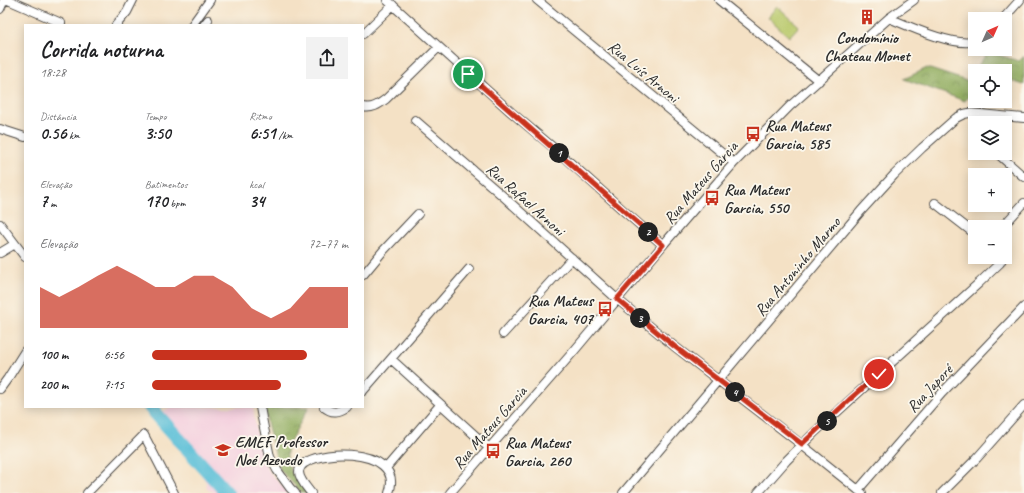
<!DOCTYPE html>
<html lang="pt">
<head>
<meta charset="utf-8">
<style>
	:root { --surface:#fff; --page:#f2f2f2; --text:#202124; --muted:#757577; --accent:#c8321e }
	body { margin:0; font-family:Caveat,sans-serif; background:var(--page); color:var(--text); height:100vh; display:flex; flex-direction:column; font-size:15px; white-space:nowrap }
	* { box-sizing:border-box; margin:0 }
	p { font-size:13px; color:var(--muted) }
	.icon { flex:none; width:22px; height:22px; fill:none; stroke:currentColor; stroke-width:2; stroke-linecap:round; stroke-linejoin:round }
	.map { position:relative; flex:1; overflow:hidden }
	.details { position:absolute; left:24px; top:24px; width:340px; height:384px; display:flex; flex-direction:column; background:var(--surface); border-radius:0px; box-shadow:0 2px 10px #0003 }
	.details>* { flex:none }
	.needle { width:26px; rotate:45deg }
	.fabs { position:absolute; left:968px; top:12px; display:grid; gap:8px }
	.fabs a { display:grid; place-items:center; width:44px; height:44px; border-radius:0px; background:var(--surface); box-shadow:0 2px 10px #0003; font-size:20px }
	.pin { position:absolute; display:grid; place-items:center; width:34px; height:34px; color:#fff; margin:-17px; border:2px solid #fff; border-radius:50%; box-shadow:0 1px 4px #0007 }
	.km { position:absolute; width:20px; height:20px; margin:-10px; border-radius:50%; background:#222; color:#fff; font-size:11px; line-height:20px; text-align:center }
	.round { display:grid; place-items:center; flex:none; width:42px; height:42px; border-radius:0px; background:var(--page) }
	.overview { display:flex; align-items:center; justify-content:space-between; height:68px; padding:0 16px }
	h1 { font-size:22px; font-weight:800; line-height:30px }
	.stats { display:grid; grid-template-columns:repeat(3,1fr); gap:6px; height:68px; padding:4px 16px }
	.stats div { display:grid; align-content:center }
	.stats b { font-size:17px; font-weight:800 }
	.stats small { font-size:11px; font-weight:400 }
	.stats p { font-size:11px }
	.chart { height:112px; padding:8px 16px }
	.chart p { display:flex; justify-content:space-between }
	.chart svg { width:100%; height:72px; margin-top:4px; fill:var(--accent); opacity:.7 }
	ul { padding:0 16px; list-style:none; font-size:13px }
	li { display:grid; grid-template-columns:64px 48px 1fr; align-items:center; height:30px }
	li i { height:10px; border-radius:5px; background:var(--accent) }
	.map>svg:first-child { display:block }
</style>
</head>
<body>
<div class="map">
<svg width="1024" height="493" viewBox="0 0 1024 493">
	<defs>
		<pattern id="forest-crowns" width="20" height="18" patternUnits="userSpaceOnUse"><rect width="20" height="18" fill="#92ad60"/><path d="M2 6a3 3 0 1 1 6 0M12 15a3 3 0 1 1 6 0" fill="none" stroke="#778d4f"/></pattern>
	</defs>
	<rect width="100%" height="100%" fill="#fbf7ec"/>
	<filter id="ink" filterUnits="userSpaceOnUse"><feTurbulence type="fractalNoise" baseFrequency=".025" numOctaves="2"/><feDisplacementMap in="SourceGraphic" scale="8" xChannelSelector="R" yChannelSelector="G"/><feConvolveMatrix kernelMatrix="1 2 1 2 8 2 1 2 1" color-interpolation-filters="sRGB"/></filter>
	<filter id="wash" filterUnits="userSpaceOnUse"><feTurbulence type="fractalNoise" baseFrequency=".012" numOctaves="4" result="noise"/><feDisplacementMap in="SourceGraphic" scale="16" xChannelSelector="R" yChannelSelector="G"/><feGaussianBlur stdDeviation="0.9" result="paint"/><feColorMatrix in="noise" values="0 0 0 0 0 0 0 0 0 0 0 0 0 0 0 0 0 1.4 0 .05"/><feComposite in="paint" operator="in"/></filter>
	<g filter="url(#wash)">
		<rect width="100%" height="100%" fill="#f4e1c5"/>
		<!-- built -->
		<path fill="#f4cfde" d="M171 407H253L256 429 260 446 267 469 271 474 289 493H215L207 489 206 482 193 461 175 437 153 417 161 411 162 412Z"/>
		<!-- green -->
		<path fill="#b9c96c" stroke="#727a4c" d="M777 6 799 26 789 37 768 17Z"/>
		<!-- forest -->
		<path fill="url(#forest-crowns)" stroke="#5e6c46" d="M988 52 1019 61 1024 56V85L1005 79V71H975V87L965 101 904 79 927 68 967 81Z
			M265 407H309L290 441C281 462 294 477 307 493H302L280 470 273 446 267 423Z"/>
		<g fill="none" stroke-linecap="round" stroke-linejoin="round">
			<!-- river -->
			<path stroke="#59bed7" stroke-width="14" d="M150 407 227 493"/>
		</g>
	</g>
	<g filter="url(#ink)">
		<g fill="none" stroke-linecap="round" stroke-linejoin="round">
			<defs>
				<path id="minor" d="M8 0 61 23
					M387 0 511 112 555 149 625 212 663 245
					M537 0 734 163
					M719 0 819 81
					M0 9 4 0
					M889 18C908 26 956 48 975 41
					M1003 19 1020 0
					M116 25 127 12 133 0
					M192 25 210 0
					M204 25 208 20
					M363 34 393 5
					M363 107C372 109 378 105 386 99L439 47
					M415 120 504 197 617 299 674 346 802 445 862 493
					M0 129 25 137
					M997 153 1024 177
					M935 203 975 234
					M0 224 25 257
					M1004 227 1005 224 1024 203
					M0 253 15 244
					M363 275 383 251 418 214
					M503 334 572 258
					M391 359 489 448
					M0 389 8 378 25 351
					M363 391 469 269
					M260 407 262 418 270 457 277 470 290 488 295 493
					M324 407C332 414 339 412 347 407
					M386 468 440 405
					M858 490 942 393 1024 307
					M87 493 144 435 174 493
					M311 493C307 488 299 479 299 472 299 448 407 443 389 493
					M450 493 574 351 663 245 734 163 790 106 889 18 914 0
					M623 493 861 211 894 175 922 148 956 118 964 114 969 113 1024 118
					M758 493 786 461 815 432 979 283 1000 263 1003 257
					M942 493 977 458 1024 405"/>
			</defs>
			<!-- minor casing -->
			<use href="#minor" stroke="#494642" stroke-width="10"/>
			<!-- minor -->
			<use href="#minor" stroke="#fff" stroke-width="8"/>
		</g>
	</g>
	<g fill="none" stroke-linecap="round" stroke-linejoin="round" filter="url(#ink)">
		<defs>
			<path id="route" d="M468 74 663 245 617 299 674 346 802 444 849 400 879 374"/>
		</defs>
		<!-- route casing -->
		<use href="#route" stroke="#fff" stroke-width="8"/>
		<!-- route -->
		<use href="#route" stroke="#c8321e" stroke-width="5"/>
	</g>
	<!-- icons -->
	<defs>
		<symbol id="building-bare" viewBox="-9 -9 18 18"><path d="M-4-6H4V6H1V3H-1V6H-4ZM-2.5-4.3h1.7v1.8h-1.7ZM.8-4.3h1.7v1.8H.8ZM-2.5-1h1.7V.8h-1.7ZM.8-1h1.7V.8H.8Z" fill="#c8321e" stroke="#fbf7ec" stroke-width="2.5" paint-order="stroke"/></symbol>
		<symbol id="bus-bare" viewBox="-9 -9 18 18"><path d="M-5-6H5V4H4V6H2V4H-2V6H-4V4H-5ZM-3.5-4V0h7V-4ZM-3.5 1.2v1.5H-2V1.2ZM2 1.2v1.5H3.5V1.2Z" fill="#c8321e" stroke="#fbf7ec" stroke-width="2.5" paint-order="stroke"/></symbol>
		<symbol id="school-bare" viewBox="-9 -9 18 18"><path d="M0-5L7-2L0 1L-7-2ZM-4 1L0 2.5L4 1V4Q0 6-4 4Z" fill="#c8321e" stroke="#fbf7ec" stroke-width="2.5" paint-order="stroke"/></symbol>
	</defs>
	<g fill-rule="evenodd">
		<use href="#building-bare" x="856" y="6" width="22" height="22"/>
		<use href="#bus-bare" x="742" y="123" width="22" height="22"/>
		<use href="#bus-bare" x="701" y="187" width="22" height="22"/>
		<use href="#bus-bare" x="594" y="298" width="22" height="22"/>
		<use href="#school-bare" x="212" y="439" width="22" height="22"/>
		<use href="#bus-bare" x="482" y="440" width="22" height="22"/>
	</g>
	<g text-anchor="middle" stroke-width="3.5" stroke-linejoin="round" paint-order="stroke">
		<!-- poi labels -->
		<g font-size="16" font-weight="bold" fill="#2b2b2b" stroke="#fbf7ec" text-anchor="start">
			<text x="867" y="43" text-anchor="middle">Condomínio<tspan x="867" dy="18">Chateau Monet</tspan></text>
			<text x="765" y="131">Rua Mateus<tspan x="765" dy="18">Garcia, 585</tspan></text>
			<text x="724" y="195">Rua Mateus<tspan x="724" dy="18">Garcia, 550</tspan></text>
			<text x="593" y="306" text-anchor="end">Rua Mateus<tspan x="593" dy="18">Garcia, 407</tspan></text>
			<text x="235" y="447">EMEF Professor<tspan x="235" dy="18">Noé Azevedo</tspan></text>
			<text x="505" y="448">Rua Mateus<tspan x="505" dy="18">Garcia, 260</tspan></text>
		</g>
		<!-- street labels -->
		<g font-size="16" fill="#2b2b2b" stroke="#fbf7ec">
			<text transform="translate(644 71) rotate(40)" y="6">Rua Luís Arnoni</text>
			<text transform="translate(700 182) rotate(-49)" y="6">Rua Mateus Garcia</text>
			<text transform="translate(526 199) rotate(42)" y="6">Rua Rafael Arnoni</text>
			<text transform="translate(797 266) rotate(-50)" y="6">Rua Antoninho Marmo</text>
			<text transform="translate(929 388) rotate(-47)" y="6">Rua Japoré</text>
			<text transform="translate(489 427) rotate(-49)" y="6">Rua Mateus Garcia</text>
		</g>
	</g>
</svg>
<div class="fabs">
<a><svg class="needle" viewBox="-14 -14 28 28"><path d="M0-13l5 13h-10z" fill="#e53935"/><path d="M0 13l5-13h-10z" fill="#757577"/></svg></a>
<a><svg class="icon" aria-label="locate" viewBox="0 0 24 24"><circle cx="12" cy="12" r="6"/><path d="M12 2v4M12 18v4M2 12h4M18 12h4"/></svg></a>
<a><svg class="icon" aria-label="layers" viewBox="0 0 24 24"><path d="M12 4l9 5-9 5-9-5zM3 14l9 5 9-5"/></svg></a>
<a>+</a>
<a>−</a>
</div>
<div class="pin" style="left:468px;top:74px;background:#1e9e55"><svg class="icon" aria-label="arrive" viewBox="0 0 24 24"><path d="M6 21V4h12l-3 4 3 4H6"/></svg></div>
<div class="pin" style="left:879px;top:374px;background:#d93025"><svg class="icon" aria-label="check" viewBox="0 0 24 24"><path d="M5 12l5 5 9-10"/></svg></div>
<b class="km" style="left:559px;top:153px">1</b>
<b class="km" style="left:648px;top:232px">2</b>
<b class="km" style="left:640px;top:318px">3</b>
<b class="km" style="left:735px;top:392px">4</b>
<b class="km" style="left:827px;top:421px">5</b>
<section class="details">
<div class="overview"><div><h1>Corrida noturna</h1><p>18:28</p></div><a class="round"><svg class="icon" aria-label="share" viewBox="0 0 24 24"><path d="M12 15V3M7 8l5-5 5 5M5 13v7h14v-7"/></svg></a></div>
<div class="stats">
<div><p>Distância</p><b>0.56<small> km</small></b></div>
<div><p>Tempo</p><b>3:50</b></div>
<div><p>Ritmo</p><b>6:51<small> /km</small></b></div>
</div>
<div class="stats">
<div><p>Elevação</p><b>7<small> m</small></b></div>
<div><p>Batimentos</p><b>170<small> bpm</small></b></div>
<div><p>kcal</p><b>34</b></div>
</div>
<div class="chart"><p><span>Elevação</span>72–77 m</p>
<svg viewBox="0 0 160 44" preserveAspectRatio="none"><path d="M0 44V19L10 25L20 19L30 12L40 6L50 12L60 19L70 19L80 12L90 12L100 19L110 32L120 38L130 32L140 19L150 19L160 19V44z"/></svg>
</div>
<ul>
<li><b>100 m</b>6:56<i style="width:79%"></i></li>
<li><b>200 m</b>7:15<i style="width:66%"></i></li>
</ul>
</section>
</div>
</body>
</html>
